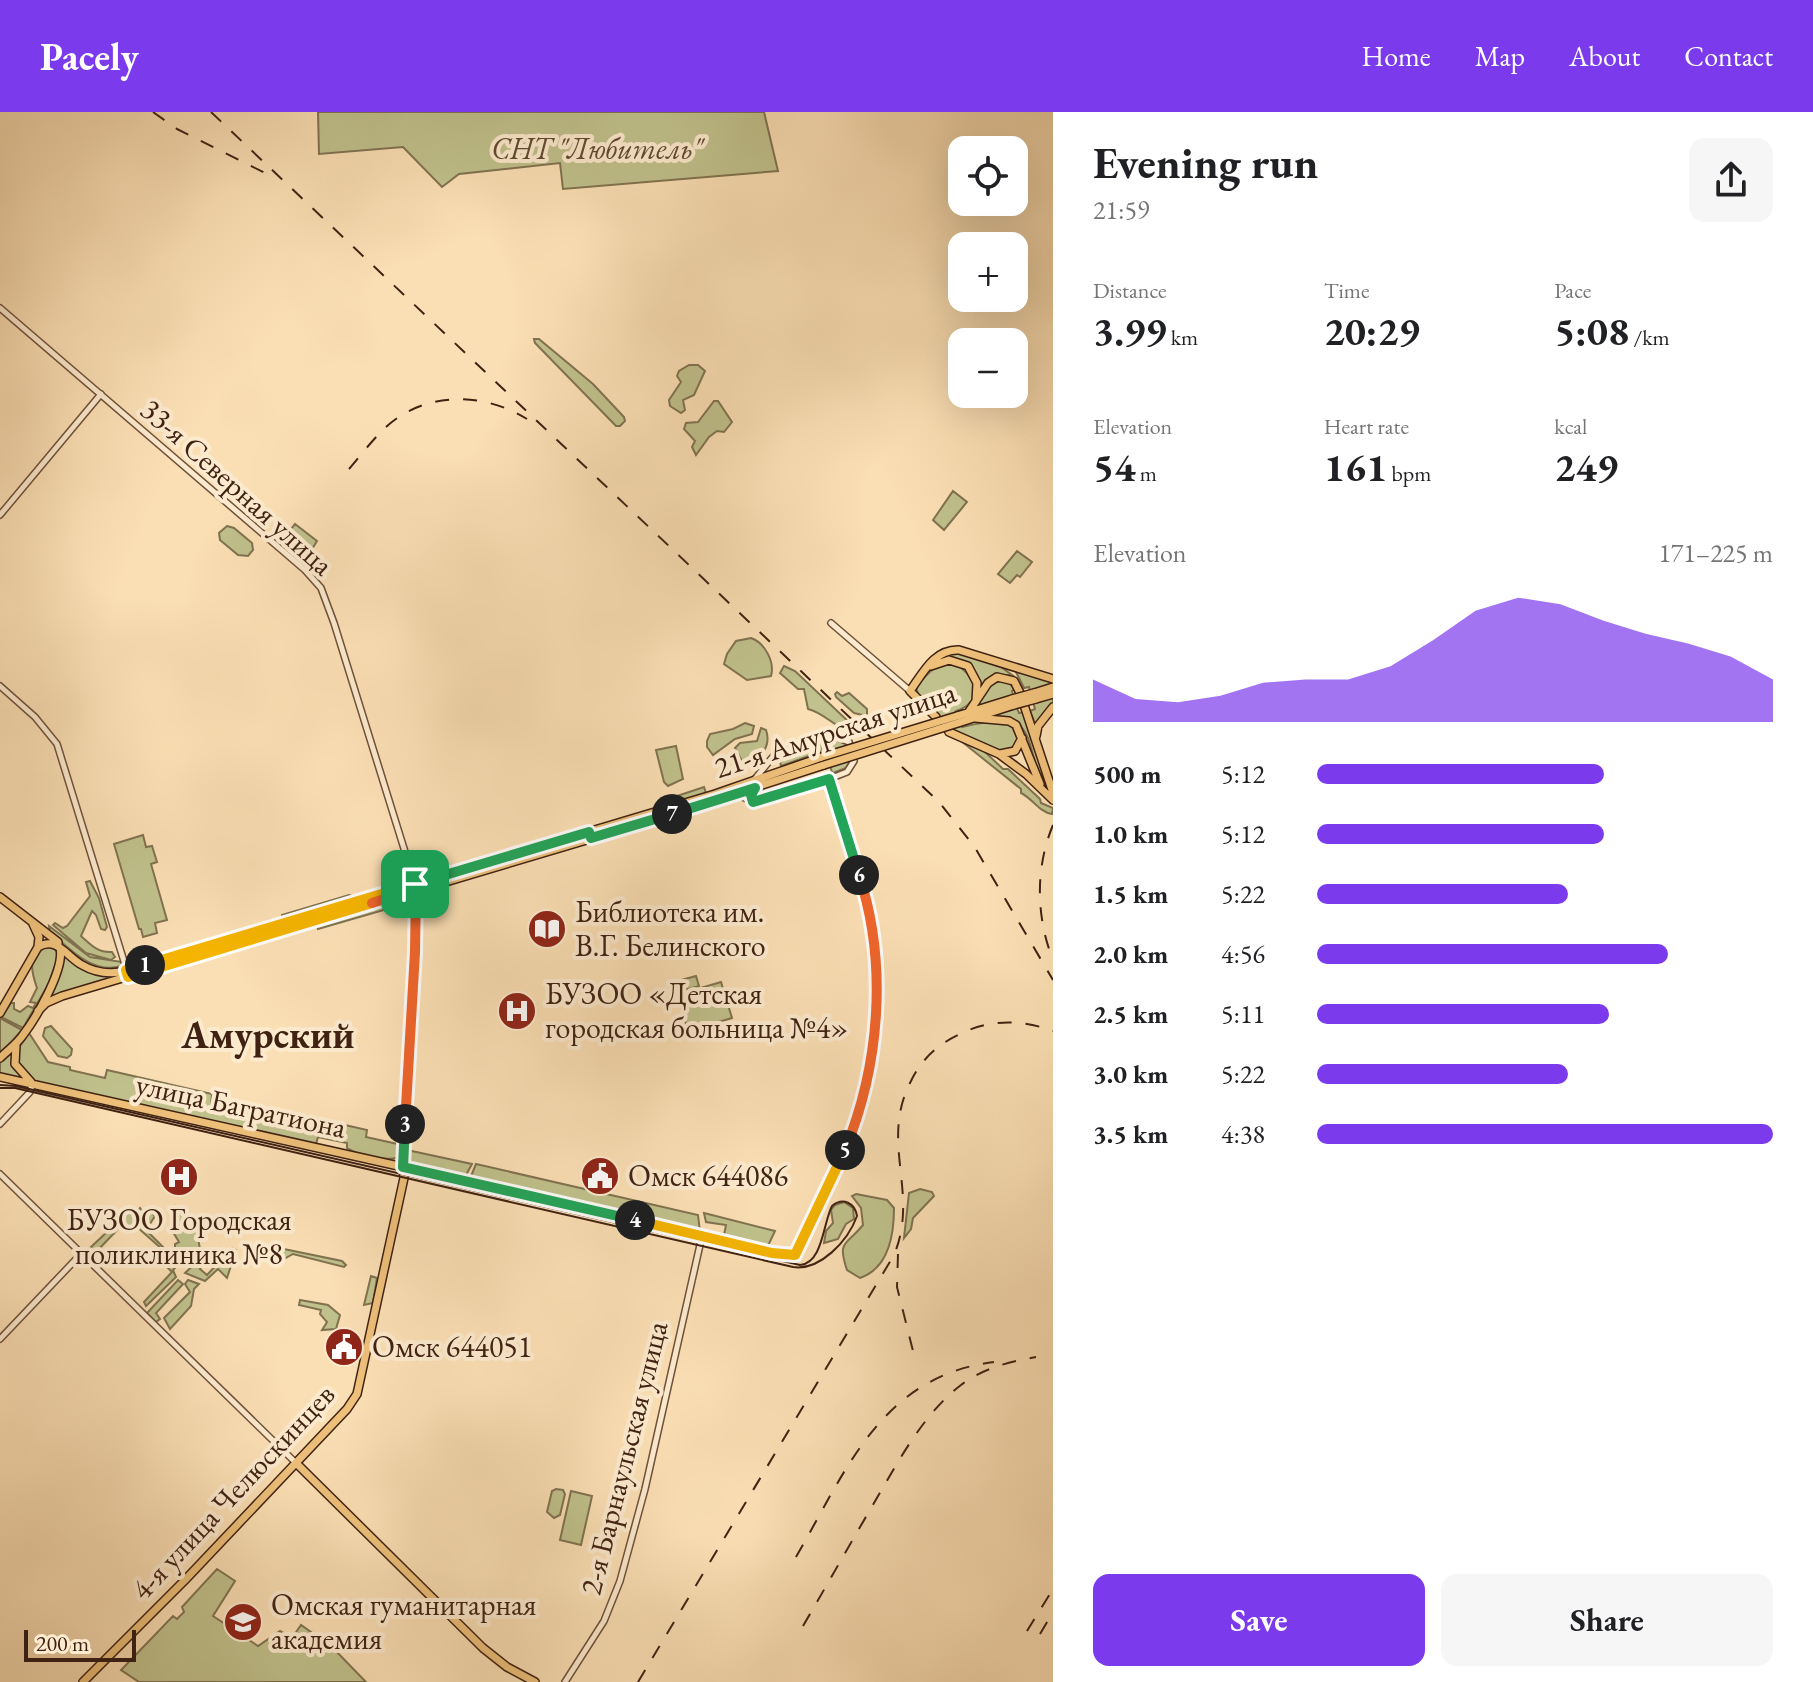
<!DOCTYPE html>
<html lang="en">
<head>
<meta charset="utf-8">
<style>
	:root { --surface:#fff; --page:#f6f6f6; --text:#202124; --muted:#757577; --accent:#7c3aed }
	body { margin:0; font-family:"EB Garamond",serif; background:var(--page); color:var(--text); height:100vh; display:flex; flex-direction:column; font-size:30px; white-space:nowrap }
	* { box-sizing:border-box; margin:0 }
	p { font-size:26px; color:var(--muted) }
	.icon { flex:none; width:44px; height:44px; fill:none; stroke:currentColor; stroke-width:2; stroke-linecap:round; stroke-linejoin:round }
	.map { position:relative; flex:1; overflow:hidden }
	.sheet { display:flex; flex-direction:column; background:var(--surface); width:760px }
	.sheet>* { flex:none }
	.controls { position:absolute; left:948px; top:24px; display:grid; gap:16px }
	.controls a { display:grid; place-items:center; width:80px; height:80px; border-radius:16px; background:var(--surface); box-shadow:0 8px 32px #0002; font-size:40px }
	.scale { position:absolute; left:24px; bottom:20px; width:112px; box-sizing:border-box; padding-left:8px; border:4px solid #402213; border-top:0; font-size:22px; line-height:28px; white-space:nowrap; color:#402213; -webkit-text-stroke:6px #fceace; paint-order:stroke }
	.pin { position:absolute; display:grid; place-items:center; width:68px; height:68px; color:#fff; margin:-34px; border-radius:16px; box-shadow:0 4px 12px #0006 }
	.km { position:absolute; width:40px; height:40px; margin:-20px; border-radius:50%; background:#222; color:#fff; font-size:22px; line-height:40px; text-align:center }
	.round { display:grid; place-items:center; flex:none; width:84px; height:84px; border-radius:16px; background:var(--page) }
	.head { display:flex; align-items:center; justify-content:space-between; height:136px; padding:0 40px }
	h1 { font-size:44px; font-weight:700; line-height:60px }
	.figures { display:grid; grid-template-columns:repeat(3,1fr); gap:12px; height:136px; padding:8px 40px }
	.figures div { display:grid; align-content:center }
	.figures b { font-size:40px; font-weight:700 }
	.figures small { font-size:22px; font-weight:400 }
	.figures p { font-size:22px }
	.chart { height:224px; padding:16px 40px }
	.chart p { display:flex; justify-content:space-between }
	.chart svg { width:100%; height:144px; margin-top:8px; fill:var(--accent); opacity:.7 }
	.button { display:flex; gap:16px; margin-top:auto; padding:16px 40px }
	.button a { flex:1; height:92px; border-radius:16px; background:var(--accent); color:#fff; font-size:32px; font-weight:700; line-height:92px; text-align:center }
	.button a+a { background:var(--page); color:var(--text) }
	ul { padding:0 40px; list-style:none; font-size:26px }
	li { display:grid; grid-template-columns:128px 96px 1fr; align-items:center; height:60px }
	li i { height:20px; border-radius:10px; background:var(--accent) }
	header { display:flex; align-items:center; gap:48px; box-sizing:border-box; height:112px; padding:0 40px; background:var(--accent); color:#fff }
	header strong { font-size:38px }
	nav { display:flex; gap:44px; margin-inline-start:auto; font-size:28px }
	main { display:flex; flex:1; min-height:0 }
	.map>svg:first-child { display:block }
</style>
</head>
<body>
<header>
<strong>Pacely</strong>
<nav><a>Home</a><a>Map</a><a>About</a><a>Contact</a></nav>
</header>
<main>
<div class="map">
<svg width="1053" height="1570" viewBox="0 0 1053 1570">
	<rect width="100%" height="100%" fill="#fbdfb4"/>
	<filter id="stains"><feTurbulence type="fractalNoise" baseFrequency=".0025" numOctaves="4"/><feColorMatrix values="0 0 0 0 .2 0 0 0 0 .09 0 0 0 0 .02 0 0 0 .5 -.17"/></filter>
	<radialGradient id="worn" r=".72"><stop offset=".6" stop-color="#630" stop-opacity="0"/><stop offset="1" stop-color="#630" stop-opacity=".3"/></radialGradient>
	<!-- green -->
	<path fill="#c0c18c" stroke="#807250" stroke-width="2" d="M318 0H764L778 59 563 77 560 51 459 62 442 75 403 35 319 42Z
		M534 227H539L593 272 624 305 625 309 620 314H616L535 231Z
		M689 253H698L705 259 694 283 683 288 685 298 681 301 670 294 669 288 681 270 677 264 679 259Z
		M714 289H718L732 310 724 320 717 319 709 325 696 343 692 335 695 329 684 317 686 311 698 310Z
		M953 379 967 390 944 418 933 408Z
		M295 412 317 429 309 442 312 445 307 451 282 429Z
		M227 414 234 416 252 431 253 438 248 444 238 443 220 428 219 421Z
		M1017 439 1032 450 1020 465 1017 463 1010 471 998 462Z
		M751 526C765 531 775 550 771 564L747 568 724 552 727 542 736 529Z
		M961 541 1001 555 1012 563H993L980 576 970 555 935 549 945 542Z
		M953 550C975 562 986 589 956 599L962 615C973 612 1003 606 1012 614 1015 616 1017 623 1019 626L1014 636 1000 639 954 618 952 619 918 582 916 575C928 561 934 553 953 550Z
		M784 554 795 559 851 612 852 620C836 617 825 601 808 597L804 577H798L780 561Z
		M1016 560 1053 569V572L1030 579 1029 575 1024 576Z
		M1001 568 1007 569 1015 577 1012 579 1013 583 976 595 990 573Z
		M837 580 842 584 849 581 867 597V604L854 601 836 585 835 582Z
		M1053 585V592L1036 614 1030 599 1035 597 1033 590Z
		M1017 596 1019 601 1024 600 1048 677C1023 647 1042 605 991 604Z
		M745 611 754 614 752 622 735 627 713 643 707 635V629L710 622 733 617Z
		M761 616 766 618C770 629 766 637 759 647L743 651 735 636 740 631 757 629Z
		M830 627C844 626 851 634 851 647L846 656 825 664 832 660 822 630Z
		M961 629 983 638 1003 657H1008L1040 687 1041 691 1053 696 1052 702C1039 700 1033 687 1021 681V677Z
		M821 632 823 639 781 654 779 644Z
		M676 634 683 667 668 674 664 670 656 638Z
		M704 675 706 681 703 683 663 693 662 689Z
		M143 723 146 735 152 734 157 750 151 752 167 808 155 811 157 821 143 825 141 817H139L114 732Z
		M90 769 99 786 107 815 105 818 101 817 96 803 92 799 81 824C91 833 98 841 112 840L115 845 111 848 86 841 53 813 55 811 63 816 67 814 90 784 86 770Z
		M349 783 355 785 346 790 282 808V803Z
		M398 787 391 796 318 817 317 813 327 808Z
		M49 814 90 845 122 850 121 854C93 863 70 837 50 820Z
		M51 833 59 842 49 871 23 916 1 905 11 891H14V897L20 900 28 894 33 896 36 891 30 890 37 876C30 856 27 842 51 833Z
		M65 844 110 864 113 866 47 888Z
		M696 864 699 874 677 880 674 870Z
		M721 870 732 906 688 919 677 883Z
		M0 906 22 918 0 942Z
		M51 914 72 937 71 943 67 946 58 944 43 924 45 916Z
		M29 921 48 950 70 955V958L105 966 107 958 212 982 211 993 268 1005 270 996 367 1018 366 1025 402 1033 397 1046C383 1049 358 1043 347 1036V1031L318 1025 316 1032 41 971 32 968 18 956V937Z
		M13 939V953L25 967 0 963V949Z
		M407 1038 472 1052 466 1063 459 1067 411 1054Z
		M476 1052 698 1103 700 1120 469 1069Z
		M920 1077 932 1080 934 1084 913 1106 911 1117 904 1126 909 1081Z
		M856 1082 887 1088 894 1096C894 1123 889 1156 860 1166L847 1158C837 1128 846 1134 863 1113L861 1096 852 1084Z
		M844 1090 853 1096 854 1107 846 1112 838 1127 824 1131 826 1119 833 1111 831 1098 835 1093Z
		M175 1094 196 1115 200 1137 193 1148 190 1141 173 1158 176 1165 146 1194 144 1190 172 1160 168 1156 175 1144V1132L179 1130 173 1120 181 1110 171 1099Z
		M140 1096 145 1104 150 1100 155 1104 146 1118 165 1137 164 1139 137 1115 130 1121 122 1113 97 1139 93 1142 90 1140V1136L128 1100 132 1103Z
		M704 1101 775 1119 766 1138 723 1128 726 1113 706 1110Z
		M232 1136 236 1138 227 1166 218 1157 205 1169 185 1161 199 1148 203 1153 200 1157 207 1163Z
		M279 1136 342 1149 346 1153 344 1155 293 1142 284 1147 277 1139Z
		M371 1164 377 1166 373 1191 364 1193Z
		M178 1168 183 1172 156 1201 160 1207 156 1210 147 1201Z
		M188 1168 199 1172 194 1177 191 1194 170 1217 164 1206 190 1180 185 1172Z
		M300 1188 328 1193 340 1203 336 1217 322 1218 327 1210 320 1202 321 1198 299 1193Z
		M556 1377 563 1378 565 1382 560 1403 554 1406 547 1400 552 1379Z
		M571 1379 592 1384 581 1433 560 1428Z
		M217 1457 235 1469 213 1504 258 1534 280 1519 292 1526 301 1513 332 1535 366 1570H139L121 1558 173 1504 177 1507 184 1500 182 1495Z"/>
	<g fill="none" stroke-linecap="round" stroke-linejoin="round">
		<defs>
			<path id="minor" d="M0 196 305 458 321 476 334 511 415 772
				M0 403 101 282
				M831 511 910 579
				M0 574 35 605 57 632 127 859
				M754 668 776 641 833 624 849 630
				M736 682 753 690 829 667 847 660 854 649
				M0 1012 30 980 32 973
				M403 1055 772 1141 795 1143 833 1065 859 1002 868 971 876 901V858L871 808 829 667
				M0 1062 296 1351
				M0 1227 81 1142
				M565 1570 604 1509 620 1469 645 1377 702 1124"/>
			<path id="major" d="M931 554 949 548 968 554 977 571 976 589
				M1034 581 1053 575
				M1036 587 1053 582
				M1024 593 1053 681
				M968 601 988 571 997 565 1014 569 1020 581
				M957 604 1012 587
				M936 605 910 579C923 561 934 537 959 538L1053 567
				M975 606 1009 609 1016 613 1040 672
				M958 611 1014 593
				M949 620 999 642 1026 662 1053 688
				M1036 624 1038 614 1053 595
				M1000 642 1015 639 1022 626
				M0 785 58 830V834
				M33 812 39 825 38 835
				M38 899 46 891 62 884 654 708 824 653
				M0 901 38 835C57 824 66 844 82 853 94 860 107 862 120 860L715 682 822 645
				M16 933 15 952 31 970
				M0 946C8 938 17 932 23 923 36 906 65 857 60 836
				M0 965 403 1055
				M296 1351 483 1536 507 1555 535 1570
				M83 1570 185 1468 347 1297 357 1282 404 1066 403 1055 415 840V772"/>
		</defs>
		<!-- minor casing -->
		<use href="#minor" stroke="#6f513b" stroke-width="8"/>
		<!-- major casing -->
		<use href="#major" stroke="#402213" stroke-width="10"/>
		<!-- minor -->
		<use href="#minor" stroke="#fceace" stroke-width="5"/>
		<!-- major -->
		<use href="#major" stroke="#eec07a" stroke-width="7"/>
		<!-- tram -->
		<path stroke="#402213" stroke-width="2" d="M0 973 16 974 800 1153C823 1151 823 1111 832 1094 843 1085 855 1091 857 1104 848 1129 820 1159 793 1155L15 976H0"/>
		<!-- rail -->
		<path stroke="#402213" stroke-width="2" stroke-dasharray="14 14" stroke-linecap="butt" d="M153 0 177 17 269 63
			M211 0 939 690 974 734 1053 868
			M349 357C361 343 373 327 386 315 425 279 484 280 527 307
			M1053 713C1035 756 1036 805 1053 848
			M898 1142 897 1175 913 1239
			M796 1445C846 1359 881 1264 994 1250
			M803 1514C827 1473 850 1432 874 1391 898 1350 923 1302 961 1273 983 1256 1009 1250 1036 1245
			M1027 1519 1053 1477
			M1040 1522 1053 1500
			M638 1570 894 1143C920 1081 879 1030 911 969 921 948 937 933 958 923 989 907 1021 907 1053 919"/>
		<defs>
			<path id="major-bridge" d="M1012 587 1034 581
				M1014 593 1036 587
				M822 645 957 604
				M824 653 958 611"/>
		</defs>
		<!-- major-bridge casing -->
		<use href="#major-bridge" stroke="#402213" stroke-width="10" stroke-linecap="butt"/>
		<!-- major-bridge -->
		<use href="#major-bridge" stroke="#eec07a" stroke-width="7"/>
	</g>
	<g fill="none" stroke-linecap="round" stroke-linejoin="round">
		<defs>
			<path id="split-1" d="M145 853 415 772"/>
			<path id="split-2" d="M145 853 126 858 128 865 372 791"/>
			<path id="split-3" d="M372 791 416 777 415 840 405 1012"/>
			<path id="split-4" d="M405 1012 403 1055 635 1108"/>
			<path id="split-5" d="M635 1108 772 1141 795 1143 845 1038"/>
			<path id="split-6" d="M845 1038C880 953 888 851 859 763"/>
			<path id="split-7" d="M672 702 755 676 751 683 753 690 829 667 859 763"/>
			<path id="split-8" d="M415 772 589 720 591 726 672 702"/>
		</defs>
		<!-- split-1 casing -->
		<use href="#split-1" stroke="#fff" stroke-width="16"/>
		<!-- split-2 casing -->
		<use href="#split-2" stroke="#fff" stroke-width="16"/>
		<!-- split-3 casing -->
		<use href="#split-3" stroke="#fff" stroke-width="16"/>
		<!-- split-4 casing -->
		<use href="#split-4" stroke="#fff" stroke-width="16"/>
		<!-- split-5 casing -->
		<use href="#split-5" stroke="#fff" stroke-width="16"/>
		<!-- split-6 casing -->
		<use href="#split-6" stroke="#fff" stroke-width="16"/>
		<!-- split-7 casing -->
		<use href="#split-7" stroke="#fff" stroke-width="16"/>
		<!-- split-8 casing -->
		<use href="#split-8" stroke="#fff" stroke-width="16"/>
		<!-- split-1 -->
		<use href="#split-1" stroke="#f5b400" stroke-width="10"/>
		<!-- split-2 -->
		<use href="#split-2" stroke="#f5b400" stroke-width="10"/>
		<!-- split-3 -->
		<use href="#split-3" stroke="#f0652b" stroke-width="10"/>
		<!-- split-4 -->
		<use href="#split-4" stroke="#22a559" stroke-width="10"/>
		<!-- split-5 -->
		<use href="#split-5" stroke="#f5b400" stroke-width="10"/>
		<!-- split-6 -->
		<use href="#split-6" stroke="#f0652b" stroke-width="10"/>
		<!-- split-7 -->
		<use href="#split-7" stroke="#22a559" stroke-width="10"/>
		<!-- split-8 -->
		<use href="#split-8" stroke="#22a559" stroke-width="10"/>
	</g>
	<!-- icons -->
	<defs>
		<symbol id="library-disc" viewBox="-11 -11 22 22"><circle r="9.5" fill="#8f2418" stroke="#fceace"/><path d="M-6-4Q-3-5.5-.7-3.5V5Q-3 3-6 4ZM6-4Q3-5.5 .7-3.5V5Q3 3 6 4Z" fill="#fff"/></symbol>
		<symbol id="hospital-disc" viewBox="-11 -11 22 22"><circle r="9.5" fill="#8f2418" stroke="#fceace"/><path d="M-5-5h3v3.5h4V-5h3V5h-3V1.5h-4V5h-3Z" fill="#fff"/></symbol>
		<symbol id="civic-disc" viewBox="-11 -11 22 22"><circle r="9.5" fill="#8f2418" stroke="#fceace"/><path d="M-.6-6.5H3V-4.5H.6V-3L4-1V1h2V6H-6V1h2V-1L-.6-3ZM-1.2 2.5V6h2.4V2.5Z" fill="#fff"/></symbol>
		<symbol id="university-disc" viewBox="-11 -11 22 22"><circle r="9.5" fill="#8f2418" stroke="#fceace"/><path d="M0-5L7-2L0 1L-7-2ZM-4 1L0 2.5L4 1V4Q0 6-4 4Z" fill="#fff"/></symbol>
	</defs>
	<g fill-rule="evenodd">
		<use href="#library-disc" x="525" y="795" width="44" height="44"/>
		<use href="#hospital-disc" x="495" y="877" width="44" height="44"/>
		<use href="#civic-disc" x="578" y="1042" width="44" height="44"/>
		<use href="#hospital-disc" x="157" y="1043" width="44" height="44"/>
		<use href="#civic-disc" x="322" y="1213" width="44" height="44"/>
		<use href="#university-disc" x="221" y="1488" width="44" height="44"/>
	</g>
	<g text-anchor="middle" stroke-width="8" stroke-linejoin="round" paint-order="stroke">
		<!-- park labels -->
		<g font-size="30" font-style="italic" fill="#604a31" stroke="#fceace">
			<text x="597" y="47">СНТ "Любитель"</text>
		</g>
		<!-- street labels -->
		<g font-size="30" fill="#402213" stroke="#fceace">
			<text transform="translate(237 375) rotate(42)" y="10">33-я Северная улица</text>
			<text transform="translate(835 618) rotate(-18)" y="10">21-я Амурская улица</text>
			<text transform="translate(241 994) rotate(12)" y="10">улица Багратиона</text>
			<text transform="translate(624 1346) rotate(-76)" y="10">2-я Барнаульская улица</text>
			<text transform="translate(233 1380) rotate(-47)" y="10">4-я улица Челюскинцев</text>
		</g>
		<!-- poi labels -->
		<g font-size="30" fill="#402213" stroke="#fceace" text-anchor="start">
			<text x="575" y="810">Библиотека им.<tspan x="575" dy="34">В.Г. Белинского</tspan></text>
			<text x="545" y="892">БУЗОО «Детская<tspan x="545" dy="34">городская больница №4»</tspan></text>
			<text x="628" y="1074">Омск 644086</text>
			<text x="179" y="1118" text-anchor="middle">БУЗОО Городская<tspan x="179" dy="34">поликлиника №8</tspan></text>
			<text x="372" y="1245">Омск 644051</text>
			<text x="271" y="1503">Омская гуманитарная<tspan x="271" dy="34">академия</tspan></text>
		</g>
		<!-- district labels -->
		<g font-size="38" font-weight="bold" fill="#402213" stroke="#fceace">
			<text x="268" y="936">Амурский</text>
		</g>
	</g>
	<rect width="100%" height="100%" filter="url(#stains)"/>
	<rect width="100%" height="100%" fill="url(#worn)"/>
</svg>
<div class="controls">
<a><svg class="icon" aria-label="locate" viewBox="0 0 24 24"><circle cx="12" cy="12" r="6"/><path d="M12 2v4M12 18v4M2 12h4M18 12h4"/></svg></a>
<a>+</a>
<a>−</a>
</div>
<div class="scale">200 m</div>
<div class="pin" style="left:415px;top:772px;background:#1e9e55"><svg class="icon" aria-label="arrive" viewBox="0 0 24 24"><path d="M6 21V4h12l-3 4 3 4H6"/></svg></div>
<b class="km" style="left:145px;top:853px">1</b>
<b class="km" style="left:405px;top:1012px">3</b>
<b class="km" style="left:635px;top:1108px">4</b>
<b class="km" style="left:845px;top:1038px">5</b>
<b class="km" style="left:859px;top:763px">6</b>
<b class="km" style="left:672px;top:702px">7</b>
</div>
<section class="sheet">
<div class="head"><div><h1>Evening run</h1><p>21:59</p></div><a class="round"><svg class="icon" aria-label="share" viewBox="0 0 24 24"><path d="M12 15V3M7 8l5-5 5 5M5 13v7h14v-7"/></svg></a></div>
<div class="figures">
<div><p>Distance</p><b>3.99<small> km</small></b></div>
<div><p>Time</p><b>20:29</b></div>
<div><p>Pace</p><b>5:08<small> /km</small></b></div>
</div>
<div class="figures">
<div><p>Elevation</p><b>54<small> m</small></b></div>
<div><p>Heart rate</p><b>161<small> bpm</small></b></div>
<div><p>kcal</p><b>249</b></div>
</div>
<div class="chart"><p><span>Elevation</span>171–225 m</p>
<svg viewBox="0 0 160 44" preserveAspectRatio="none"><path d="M0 44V31L10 37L20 38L30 36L40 32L50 31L60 31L70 27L80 19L90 10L100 6L110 8L120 13L130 17L140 20L150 24L160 31V44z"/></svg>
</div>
<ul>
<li><b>500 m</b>5:12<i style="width:63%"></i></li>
<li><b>1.0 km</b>5:12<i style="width:63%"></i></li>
<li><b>1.5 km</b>5:22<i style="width:55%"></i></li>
<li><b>2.0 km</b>4:56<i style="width:77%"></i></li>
<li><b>2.5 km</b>5:11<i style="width:64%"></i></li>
<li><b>3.0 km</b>5:22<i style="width:55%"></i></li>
<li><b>3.5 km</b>4:38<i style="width:100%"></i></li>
</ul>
<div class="button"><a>Save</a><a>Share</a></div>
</section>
</main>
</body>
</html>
